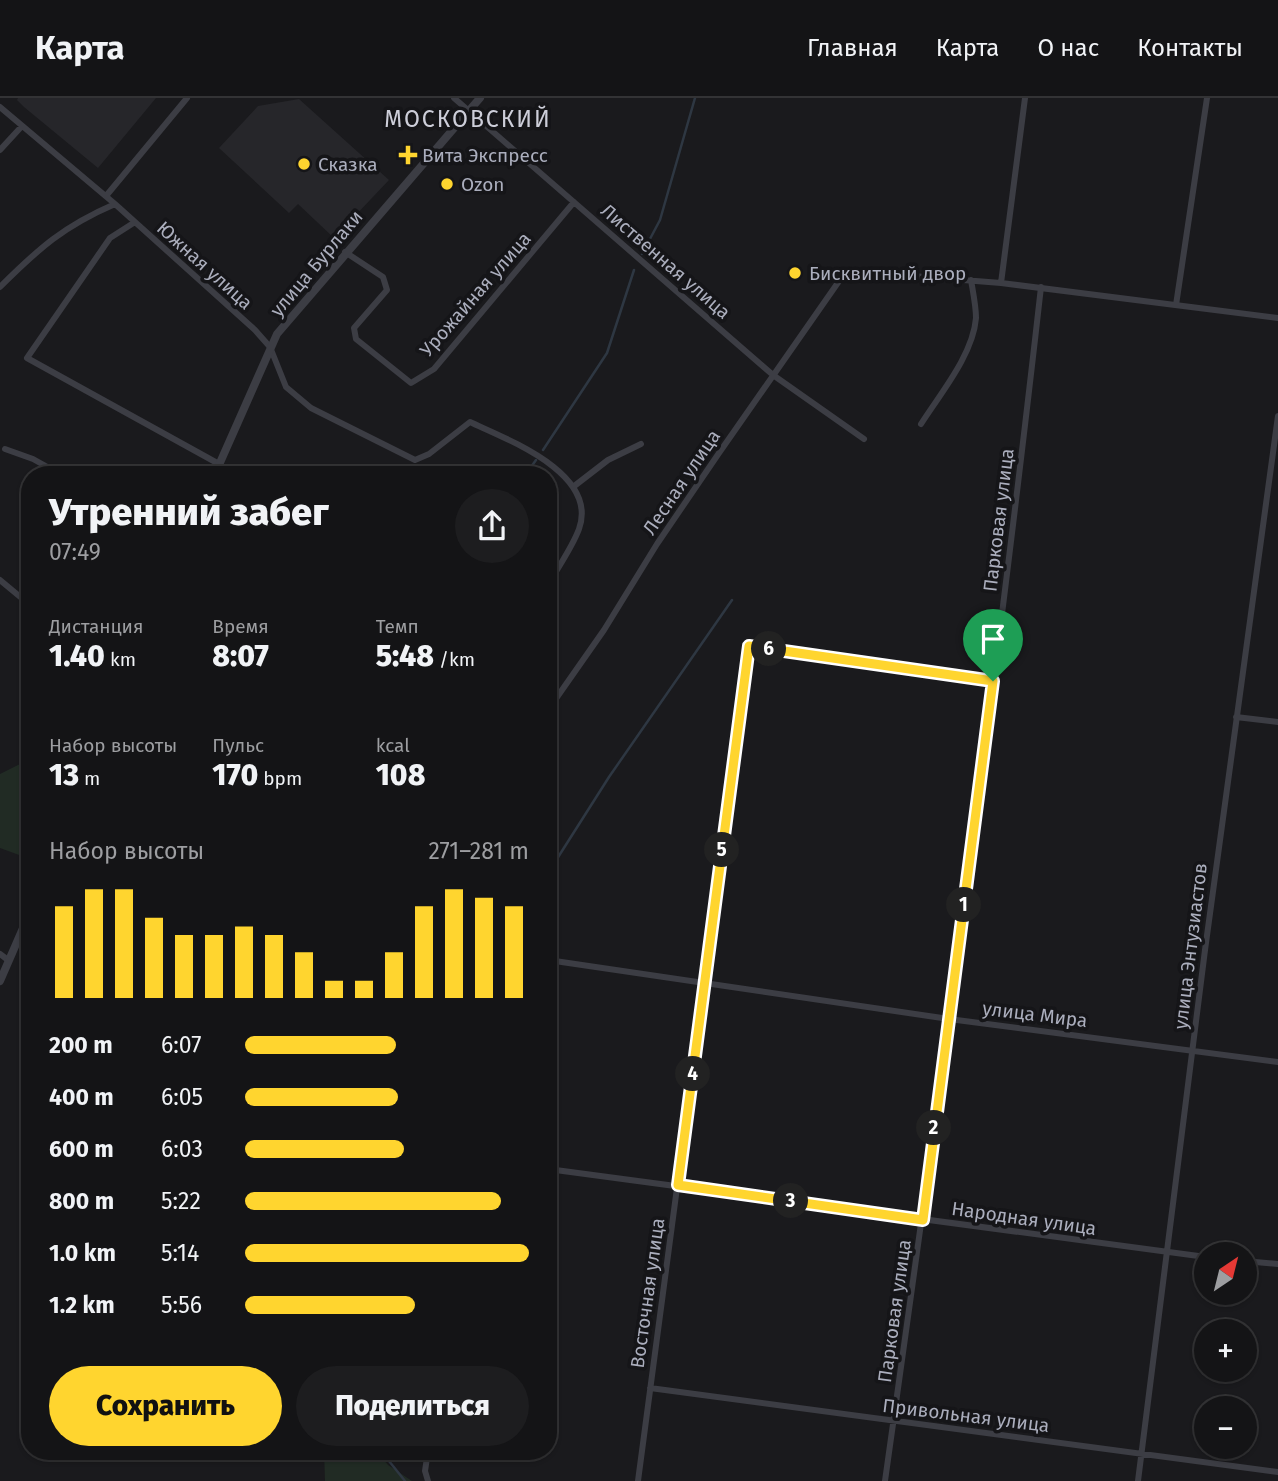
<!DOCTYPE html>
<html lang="ru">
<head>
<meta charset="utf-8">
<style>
	:root { --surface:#141416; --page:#1d1d1f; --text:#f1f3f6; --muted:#9d9ea1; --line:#333335; --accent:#ffd52f }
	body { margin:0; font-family:"Fira Sans",sans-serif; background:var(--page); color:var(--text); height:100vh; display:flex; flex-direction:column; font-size:26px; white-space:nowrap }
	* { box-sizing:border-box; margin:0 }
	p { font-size:23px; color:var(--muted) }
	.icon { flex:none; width:38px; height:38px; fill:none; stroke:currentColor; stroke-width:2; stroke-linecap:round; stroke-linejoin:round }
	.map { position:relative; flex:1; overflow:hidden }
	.sheet { position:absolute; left:21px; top:368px; width:536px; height:994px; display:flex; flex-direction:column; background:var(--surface); border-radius:28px; box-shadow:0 2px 5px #0004,0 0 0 2px var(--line) }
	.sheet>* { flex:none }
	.needle { width:46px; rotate:35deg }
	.tools { position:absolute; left:1194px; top:1144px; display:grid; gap:14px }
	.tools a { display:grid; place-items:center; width:63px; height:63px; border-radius:50%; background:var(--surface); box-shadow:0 2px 5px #0004,0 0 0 2px var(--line); font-size:35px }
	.pin { position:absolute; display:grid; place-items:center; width:60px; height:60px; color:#fff; margin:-72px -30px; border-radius:50% 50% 50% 0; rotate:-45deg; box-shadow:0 0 7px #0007 }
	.pin .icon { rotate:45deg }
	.km { position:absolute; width:35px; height:35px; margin:-18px; border-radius:50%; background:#222; color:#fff; font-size:19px; line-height:35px; text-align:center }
	.round { display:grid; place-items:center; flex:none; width:74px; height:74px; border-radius:37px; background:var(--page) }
	.overview { display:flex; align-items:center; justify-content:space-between; height:119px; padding:0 28px }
	h1 { font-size:38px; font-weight:800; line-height:52px }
	.figures { display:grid; grid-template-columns:repeat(3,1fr); gap:10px; height:119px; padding:7px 28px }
	.figures div { display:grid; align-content:center }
	.figures b { font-size:30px; font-weight:800 }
	.figures small { font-size:19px; font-weight:400 }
	.figures p { font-size:19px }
	.chart { height:196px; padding:14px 28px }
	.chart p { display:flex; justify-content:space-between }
	.chart svg { width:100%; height:126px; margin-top:7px; stroke:var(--accent); stroke-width:6 }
	.primary-button { display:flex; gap:14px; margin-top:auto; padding:14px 28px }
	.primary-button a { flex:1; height:80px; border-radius:42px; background:var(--accent); color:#111; font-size:28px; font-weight:800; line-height:80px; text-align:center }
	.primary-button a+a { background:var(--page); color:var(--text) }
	ul { padding:0 28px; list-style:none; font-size:23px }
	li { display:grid; grid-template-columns:112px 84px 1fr; align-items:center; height:52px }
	li i { height:18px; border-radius:9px; background:var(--accent) }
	header { display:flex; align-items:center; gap:42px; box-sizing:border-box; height:98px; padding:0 35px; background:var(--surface); border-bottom:2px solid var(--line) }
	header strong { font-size:33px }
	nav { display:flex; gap:38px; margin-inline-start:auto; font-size:24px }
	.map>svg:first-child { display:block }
</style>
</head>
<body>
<header>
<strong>Карта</strong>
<nav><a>Главная</a><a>Карта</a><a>О нас</a><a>Контакты</a></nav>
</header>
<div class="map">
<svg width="1278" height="1383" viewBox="0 0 1278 1383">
	<rect width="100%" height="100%" fill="#1a1a1d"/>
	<!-- built -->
	<path fill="#26262a" d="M18 0H156L98 70 24 9 17 2Z
		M299 1 389 82 334 140 298 106 289 115 219 50 258 8Z"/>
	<!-- green -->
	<path fill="#212b24" d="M30 615V645L19 640 22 618Z
		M30 661V761L0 750V676Z
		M324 1353H377L388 1367 412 1383H325Z"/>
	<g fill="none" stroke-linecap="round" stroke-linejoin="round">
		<!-- stream -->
		<path stroke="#2e3742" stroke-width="2.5" d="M642 156 660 122 695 0
			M543 352 607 255 634 172
			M526 376 536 362
			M548 775 609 679 732 502
			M381 1353 405 1383"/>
		<!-- minor -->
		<path stroke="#3c3d44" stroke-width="6" d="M454 0 773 277 864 341
			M0 9 115 106 255 232 270 249 286 289 311 310 415 362 429 356 470 324C506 341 599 375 579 431 572 450 558 469 548 487
			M0 52 22 28
			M106 98 187 0
			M135 124 110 140 27 260 219 366
			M345 154 383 179 387 192 354 230 356 241 411 285 434 271 574 104
			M1001 185 1025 0
			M0 189C39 150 64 128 115 106
			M1176 207 1207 0
			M921 326C940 296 973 257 976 220 976 208 973 194 971 182
			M5 351 33 361 60 376
			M573 389 608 362 641 346
			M0 482 30 507
			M548 612 604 532 657 446 719 355 844 176 862 174 1001 185 1278 220
			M1236 619 1278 624
			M0 856 8 862
			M548 862 949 921 1278 964
			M548 1071 1206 1159
			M1244 1163 1278 1166
			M650 1290 1278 1374
			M428 1383 425 1373 428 1353
			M638 1383 749 548 993 583
			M885 1383C941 985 996 588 1041 189
			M1138 1383 1205 852 1278 318"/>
		<!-- tertiary -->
		<path stroke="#3c3d44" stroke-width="8" d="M215 376 277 236 480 0
			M0 883 30 814"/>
	</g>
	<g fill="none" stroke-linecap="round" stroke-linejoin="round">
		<defs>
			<path id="route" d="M749 548 993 583 923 1122 678 1087Z"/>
		</defs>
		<!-- route casing -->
		<use href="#route" stroke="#fff" stroke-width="14"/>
		<!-- route -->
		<use href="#route" stroke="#ffd52f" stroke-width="9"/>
	</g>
	<!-- markers -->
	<g fill="#ffd52f" stroke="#151518" stroke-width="2.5">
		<path d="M404.5 46.5h7v7h7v7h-7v7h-7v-7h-7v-7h7z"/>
		<circle cx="304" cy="66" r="7"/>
		<circle cx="447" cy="86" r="7"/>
		<circle cx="795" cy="175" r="7"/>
	</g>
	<g text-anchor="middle" stroke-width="7" stroke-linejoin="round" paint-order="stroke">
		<!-- poi labels -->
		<g font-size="19" fill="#abaebd" stroke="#151518" text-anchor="start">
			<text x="422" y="64">Вита Экспресс</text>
			<text x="318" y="73">Сказка</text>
			<text x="461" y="93">Ozon</text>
			<text x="809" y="182">Бисквитный двор</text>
		</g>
		<!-- street labels -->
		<g font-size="19" fill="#abaebd" stroke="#151518">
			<text transform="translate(666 163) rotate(41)" y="7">Лиственная улица</text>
			<text transform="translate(316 165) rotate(-50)" y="7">улица Бурлаки</text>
			<text transform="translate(205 167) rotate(42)" y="7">Южная улица</text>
			<text transform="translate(475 196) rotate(-49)" y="7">Урожайная улица</text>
			<text transform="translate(681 384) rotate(-56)" y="7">Лесная улица</text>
			<text transform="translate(998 422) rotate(-83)" y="7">Парковая улица</text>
			<text transform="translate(1190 848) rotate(-83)" y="7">улица Энтузиастов</text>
			<text transform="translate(1035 916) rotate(7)" y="7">улица Мира</text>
			<text transform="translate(1024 1120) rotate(8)" y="7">Народная улица</text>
			<text transform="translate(647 1195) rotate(-82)" y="7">Восточная улица</text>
			<text transform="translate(894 1213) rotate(-82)" y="7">Парковая улица</text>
			<text transform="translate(966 1317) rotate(7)" y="7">Привольная улица</text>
		</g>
		<!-- quarter labels -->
		<g font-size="23" letter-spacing="2" fill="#cdced9" stroke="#151518">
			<text x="468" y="29">МОСКОВСКИЙ</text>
		</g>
	</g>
</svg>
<div class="tools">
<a><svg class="needle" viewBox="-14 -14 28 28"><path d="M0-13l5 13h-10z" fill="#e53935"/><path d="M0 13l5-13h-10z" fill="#9d9ea1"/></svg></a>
<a>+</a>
<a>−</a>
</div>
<div class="pin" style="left:993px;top:583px;background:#1e9e55"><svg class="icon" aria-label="arrive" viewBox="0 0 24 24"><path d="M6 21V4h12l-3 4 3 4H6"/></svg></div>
<b class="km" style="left:964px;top:807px">1</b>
<b class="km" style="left:934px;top:1030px">2</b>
<b class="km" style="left:791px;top:1103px">3</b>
<b class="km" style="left:693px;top:976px">4</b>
<b class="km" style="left:722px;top:752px">5</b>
<b class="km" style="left:769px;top:551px">6</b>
<section class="sheet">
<div class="overview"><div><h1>Утренний забег</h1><p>07:49</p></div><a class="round"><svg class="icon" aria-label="share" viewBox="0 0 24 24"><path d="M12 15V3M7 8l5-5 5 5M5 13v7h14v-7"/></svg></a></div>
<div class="figures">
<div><p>Дистанция</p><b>1.40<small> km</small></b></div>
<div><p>Время</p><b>8:07</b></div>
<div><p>Темп</p><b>5:48<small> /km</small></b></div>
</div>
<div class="figures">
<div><p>Набор высоты</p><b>13<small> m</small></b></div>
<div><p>Пульс</p><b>170<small> bpm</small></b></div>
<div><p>kcal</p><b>108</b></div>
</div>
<div class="chart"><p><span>Набор высоты</span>271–281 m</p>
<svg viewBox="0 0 160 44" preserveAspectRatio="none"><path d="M5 44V12M15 44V6M25 44V6M35 44V16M45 44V22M55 44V22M65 44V19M75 44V22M85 44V28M95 44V38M105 44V38M115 44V28M125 44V12M135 44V6M145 44V9M155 44V12"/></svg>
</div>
<ul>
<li><b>200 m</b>6:07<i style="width:53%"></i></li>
<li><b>400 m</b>6:05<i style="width:54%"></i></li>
<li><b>600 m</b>6:03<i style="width:56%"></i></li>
<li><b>800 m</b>5:22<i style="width:90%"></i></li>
<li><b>1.0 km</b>5:14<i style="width:100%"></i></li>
<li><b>1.2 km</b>5:56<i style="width:60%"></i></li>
</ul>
<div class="primary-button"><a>Сохранить</a><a>Поделиться</a></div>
</section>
</div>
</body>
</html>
